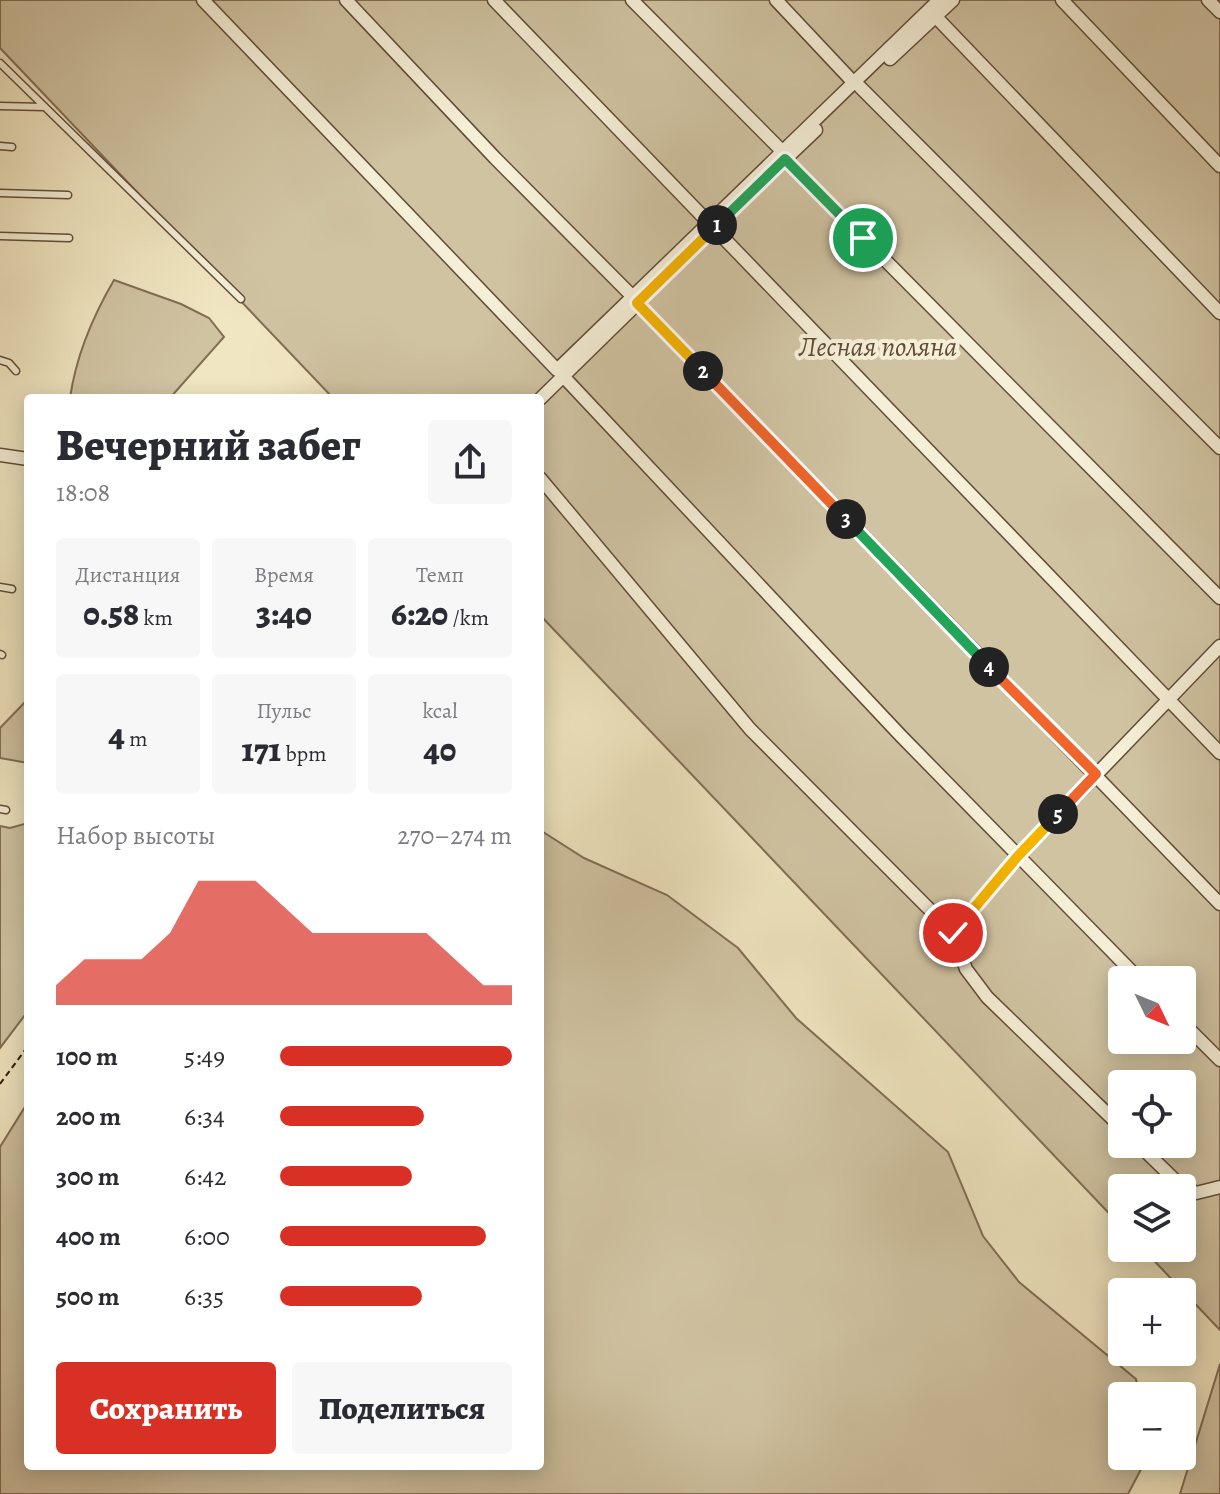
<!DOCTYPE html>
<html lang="ru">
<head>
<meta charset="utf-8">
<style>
	:root { --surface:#fff; --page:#f7f7f7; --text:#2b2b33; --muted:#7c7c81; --accent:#d93025 }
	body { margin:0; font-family:Alegreya,serif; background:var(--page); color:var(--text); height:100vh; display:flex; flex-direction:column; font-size:30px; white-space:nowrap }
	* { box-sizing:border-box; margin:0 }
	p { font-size:26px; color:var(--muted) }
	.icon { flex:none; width:44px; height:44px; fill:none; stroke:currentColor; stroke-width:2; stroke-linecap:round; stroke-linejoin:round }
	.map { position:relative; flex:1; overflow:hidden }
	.drawer { position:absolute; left:24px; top:394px; width:520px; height:1076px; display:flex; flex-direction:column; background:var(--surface); border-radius:8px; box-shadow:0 4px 20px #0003 }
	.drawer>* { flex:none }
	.needle { width:52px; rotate:133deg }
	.buttons { position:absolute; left:1108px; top:966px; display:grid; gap:16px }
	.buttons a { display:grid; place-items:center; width:88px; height:88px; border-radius:8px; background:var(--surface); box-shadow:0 4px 20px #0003; font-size:40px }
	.pin { position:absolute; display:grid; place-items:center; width:68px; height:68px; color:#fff; margin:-34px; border:4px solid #fff; border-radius:50%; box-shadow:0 2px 8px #0007 }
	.km { position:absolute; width:40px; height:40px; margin:-20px; border-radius:50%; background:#222; color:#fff; font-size:22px; line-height:40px; text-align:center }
	.round { display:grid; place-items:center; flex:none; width:84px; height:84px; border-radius:8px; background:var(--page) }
	.overview { display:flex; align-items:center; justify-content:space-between; height:136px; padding:0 32px }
	h1 { font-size:44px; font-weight:800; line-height:60px }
	.stats { display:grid; grid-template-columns:repeat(3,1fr); gap:12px; height:136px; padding:8px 32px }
	.stats div { display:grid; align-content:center; border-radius:8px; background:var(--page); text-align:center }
	.stats b { font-size:34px; font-weight:800 }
	.stats small { font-size:22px; font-weight:400 }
	.stats p { font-size:22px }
	.chart { height:224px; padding:16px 32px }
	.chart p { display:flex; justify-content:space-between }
	.chart svg { width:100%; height:144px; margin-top:8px; fill:var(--accent); opacity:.7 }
	.cta { display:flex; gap:16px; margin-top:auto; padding:16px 32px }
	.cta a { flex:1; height:92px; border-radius:8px; background:var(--accent); color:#fff; font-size:32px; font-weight:800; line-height:92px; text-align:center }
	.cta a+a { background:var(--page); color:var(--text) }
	ul { padding:0 32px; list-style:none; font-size:26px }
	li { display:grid; grid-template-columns:128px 96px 1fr; align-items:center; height:60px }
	li i { height:20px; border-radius:10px; background:var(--accent) }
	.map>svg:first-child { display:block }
</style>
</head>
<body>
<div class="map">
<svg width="1220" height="1494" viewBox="0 0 1220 1494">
	<rect width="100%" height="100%" fill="#f0e6c1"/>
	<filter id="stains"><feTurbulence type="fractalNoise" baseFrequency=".0025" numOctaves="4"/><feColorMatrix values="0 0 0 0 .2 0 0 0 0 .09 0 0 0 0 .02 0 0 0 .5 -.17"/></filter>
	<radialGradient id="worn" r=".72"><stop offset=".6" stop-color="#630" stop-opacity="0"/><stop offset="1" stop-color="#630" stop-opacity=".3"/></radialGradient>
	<!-- green -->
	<path fill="#d0c3a2" stroke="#826e56" stroke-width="2" fill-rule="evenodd" d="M0 0H1220V1330L1142 1248H1182V1188H1122V1227L540 615V398H333L0 48ZM1122 980H1182V1040H1122ZM1122 1084H1182V1144H1122Z
		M114 280 181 304 209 318 224 337 170 398H70C76 356 93 316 114 280Z
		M28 699V763L0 758V728Z
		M28 823V1011L0 1048V826L10 828Z
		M540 830 584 858 667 895 738 948 796 1018 948 1152 983 1236 1019 1282 1136 1379 1139 1396H1122V1456H1148L1128 1494H0V1147L28 1102V1466H540Z
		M1220 1364V1494H1180Z"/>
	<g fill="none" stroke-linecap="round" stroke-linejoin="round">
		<defs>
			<path id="lane" d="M0 63 241 299
				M0 106 45 107
				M0 146 12 147
				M0 193 68 195
				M0 236 69 238
				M0 360 9 363 16 371
				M0 587 12 589
				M0 654 2 655
				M0 809 6 810"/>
			<path id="street" d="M203 0 557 370 939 0
				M346 0 495 158 632 296
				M494 0 708 222
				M632 0 782 151
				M776 0 854 83
				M1062 0 1220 166
				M1208 0 1220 12
				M936 17 1220 313
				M890 59 953 0
				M860 87 1220 448
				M785 159 1220 598
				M754 189 816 130
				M714 228 1220 753
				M637 303 1220 904
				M563 376 901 736 1140 980
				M540 399 635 306
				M0 455 28 459
				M540 478 750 729 953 933 966 969 987 997 1122 1128
				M953 933 1018 856 1220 646
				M1182 1022 1220 1060
				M1138 1144 1179 1184 1196 1193 1220 1187"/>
		</defs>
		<!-- lane casing -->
		<use href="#lane" stroke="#624c38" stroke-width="9"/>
		<!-- street casing -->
		<use href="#street" stroke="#624c38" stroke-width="15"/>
		<!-- path -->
		<path stroke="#33190b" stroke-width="2" stroke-dasharray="6 4" stroke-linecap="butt" d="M0 1084 28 1046"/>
		<!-- lane -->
		<use href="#lane" stroke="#f5efd7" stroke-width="6"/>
		<!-- street -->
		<use href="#street" stroke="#f5efd7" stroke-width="12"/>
	</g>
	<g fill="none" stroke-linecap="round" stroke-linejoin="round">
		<defs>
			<path id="split-1" d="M717 225 785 159 863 238"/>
			<path id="split-2" d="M703 371 637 303 717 225"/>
			<path id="split-3" d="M703 371 846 519"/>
			<path id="split-4" d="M846 519 989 667"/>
			<path id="split-5" d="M989 667 1096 774 1058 814"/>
			<path id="split-6" d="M953 933 1018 856 1058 814"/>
		</defs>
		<!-- split-1 casing -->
		<use href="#split-1" stroke="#fff" stroke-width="16"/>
		<!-- split-2 casing -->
		<use href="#split-2" stroke="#fff" stroke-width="16"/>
		<!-- split-3 casing -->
		<use href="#split-3" stroke="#fff" stroke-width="16"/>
		<!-- split-4 casing -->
		<use href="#split-4" stroke="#fff" stroke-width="16"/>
		<!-- split-5 casing -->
		<use href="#split-5" stroke="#fff" stroke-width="16"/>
		<!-- split-6 casing -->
		<use href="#split-6" stroke="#fff" stroke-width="16"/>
		<!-- split-1 -->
		<use href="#split-1" stroke="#22a559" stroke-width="10"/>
		<!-- split-2 -->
		<use href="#split-2" stroke="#f5b400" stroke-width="10"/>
		<!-- split-3 -->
		<use href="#split-3" stroke="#f0652b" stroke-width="10"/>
		<!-- split-4 -->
		<use href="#split-4" stroke="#22a559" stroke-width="10"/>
		<!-- split-5 -->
		<use href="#split-5" stroke="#f0652b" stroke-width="10"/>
		<!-- split-6 -->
		<use href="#split-6" stroke="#f5b400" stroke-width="10"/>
	</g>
	<g text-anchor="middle" stroke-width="8" stroke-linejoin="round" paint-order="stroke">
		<!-- park labels -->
		<g font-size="28" font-style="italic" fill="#624c38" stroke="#f5efd7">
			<text x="878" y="356">Лесная поляна</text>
		</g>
	</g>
	<rect width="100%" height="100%" filter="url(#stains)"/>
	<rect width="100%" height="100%" fill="url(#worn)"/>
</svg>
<div class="buttons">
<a><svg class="needle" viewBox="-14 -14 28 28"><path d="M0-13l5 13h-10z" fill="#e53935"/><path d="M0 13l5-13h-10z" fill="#7c7c81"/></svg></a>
<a><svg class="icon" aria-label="locate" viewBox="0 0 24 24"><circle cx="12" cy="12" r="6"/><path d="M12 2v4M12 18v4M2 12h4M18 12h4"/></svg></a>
<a><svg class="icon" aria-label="layers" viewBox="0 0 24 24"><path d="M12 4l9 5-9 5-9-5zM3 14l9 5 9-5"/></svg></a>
<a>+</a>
<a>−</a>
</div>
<div class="pin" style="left:863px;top:238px;background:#1e9e55"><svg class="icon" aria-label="arrive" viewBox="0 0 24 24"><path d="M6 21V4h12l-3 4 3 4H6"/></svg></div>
<div class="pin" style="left:953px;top:933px;background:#d93025"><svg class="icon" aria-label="check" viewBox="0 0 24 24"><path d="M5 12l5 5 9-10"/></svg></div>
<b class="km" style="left:717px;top:225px">1</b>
<b class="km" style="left:703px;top:371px">2</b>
<b class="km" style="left:846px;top:519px">3</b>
<b class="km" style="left:989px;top:667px">4</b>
<b class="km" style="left:1058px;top:814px">5</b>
<section class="drawer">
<div class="overview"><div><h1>Вечерний забег</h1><p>18:08</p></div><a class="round"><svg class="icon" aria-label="share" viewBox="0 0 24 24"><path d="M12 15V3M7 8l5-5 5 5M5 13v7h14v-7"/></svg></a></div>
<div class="stats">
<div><p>Дистанция</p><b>0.58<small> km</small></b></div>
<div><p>Время</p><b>3:40</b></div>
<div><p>Темп</p><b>6:20<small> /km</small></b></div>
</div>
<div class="stats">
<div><b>4<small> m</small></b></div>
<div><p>Пульс</p><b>171<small> bpm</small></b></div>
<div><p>kcal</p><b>40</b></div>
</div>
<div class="chart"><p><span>Набор высоты</span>270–274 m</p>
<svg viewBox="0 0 160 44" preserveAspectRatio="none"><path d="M0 44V38L10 30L20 30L30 30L40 22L50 6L60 6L70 6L80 14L90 22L100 22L110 22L120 22L130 22L140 30L150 38L160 38V44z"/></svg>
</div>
<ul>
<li><b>100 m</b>5:49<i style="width:100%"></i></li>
<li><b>200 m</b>6:34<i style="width:62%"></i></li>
<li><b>300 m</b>6:42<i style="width:57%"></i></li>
<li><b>400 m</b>6:00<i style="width:89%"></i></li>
<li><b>500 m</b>6:35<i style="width:61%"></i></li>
</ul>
<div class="cta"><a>Сохранить</a><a>Поделиться</a></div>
</section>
</div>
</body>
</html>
